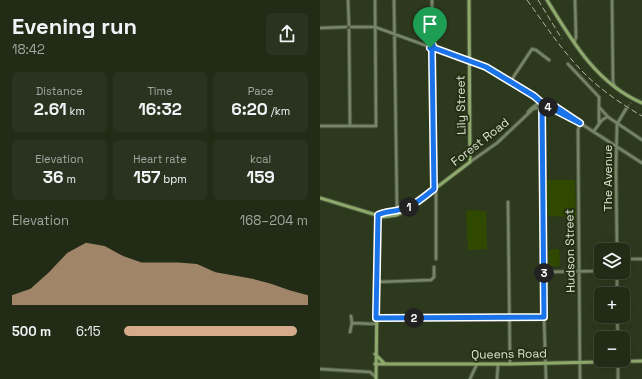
<!DOCTYPE html>
<html lang="en">
<head>
<meta charset="utf-8">
<style>
	:root { --surface:#222b16; --page:#2a331f; --text:#f1f3f6; --muted:#a2a7a1; --line:#3f4735; --accent:#d6ab8b }
	body { margin:0; font-family:"Space Grotesk",sans-serif; background:var(--page); color:var(--text); height:100vh; display:flex; flex-direction:column; font-size:15px; white-space:nowrap }
	* { box-sizing:border-box; margin:0 }
	p { font-size:13px; color:var(--muted) }
	.icon { flex:none; width:22px; height:22px; fill:none; stroke:currentColor; stroke-width:2; stroke-linecap:round; stroke-linejoin:round }
	.map { position:relative; flex:1; overflow:hidden }
	.side { display:flex; flex-direction:column; background:var(--surface); width:320px }
	.side>* { flex:none }
	.controls { position:absolute; left:274px; top:243px; display:grid; gap:8px }
	.controls a { display:grid; place-items:center; width:36px; height:36px; border-radius:6px; background:var(--surface); box-shadow:0 4px 16px #0002,0 0 0 1px var(--line); font-size:20px }
	.pin { position:absolute; display:grid; place-items:center; width:34px; height:34px; color:#fff; margin:-41px -17px; border-radius:50% 50% 50% 0; rotate:-45deg; box-shadow:0 0 4px #0007 }
	.pin .icon { rotate:45deg }
	.km { position:absolute; width:20px; height:20px; margin:-10px; border-radius:50%; background:#222; color:#fff; font-size:11px; line-height:20px; text-align:center }
	.round { display:grid; place-items:center; flex:none; width:42px; height:42px; border-radius:6px; background:var(--page) }
	.summary { display:flex; align-items:center; justify-content:space-between; height:68px; padding:0 12px }
	h1 { font-size:22px; font-weight:600; line-height:30px }
	.metrics { display:grid; grid-template-columns:repeat(3,1fr); gap:6px; height:68px; padding:4px 12px }
	.metrics div { display:grid; align-content:center; border-radius:6px; background:var(--page); text-align:center }
	.metrics b { font-size:17px; font-weight:600 }
	.metrics small { font-size:11px; font-weight:400 }
	.metrics p { font-size:11px }
	.chart { height:112px; padding:8px 12px }
	.chart p { display:flex; justify-content:space-between }
	.chart svg { width:100%; height:72px; margin-top:4px; fill:var(--accent); opacity:.7 }
	ul { padding:0 12px; list-style:none; font-size:13px }
	li { display:grid; grid-template-columns:64px 48px 1fr; align-items:center; height:30px }
	li i { height:10px; border-radius:5px; background:var(--accent) }
	main { display:flex; flex:1; min-height:0 }
	.map>svg:first-child { display:block }
</style>
</head>
<body>
<main>
<section class="side">
<div class="summary"><div><h1>Evening run</h1><p>18:42</p></div><a class="round"><svg class="icon" aria-label="share" viewBox="0 0 24 24"><path d="M12 15V3M7 8l5-5 5 5M5 13v7h14v-7"/></svg></a></div>
<div class="metrics">
<div><p>Distance</p><b>2.61<small> km</small></b></div>
<div><p>Time</p><b>16:32</b></div>
<div><p>Pace</p><b>6:20<small> /km</small></b></div>
</div>
<div class="metrics">
<div><p>Elevation</p><b>36<small> m</small></b></div>
<div><p>Heart rate</p><b>157<small> bpm</small></b></div>
<div><p>kcal</p><b>159</b></div>
</div>
<div class="chart"><p><span>Elevation</span>168–204 m</p>
<svg viewBox="0 0 160 44" preserveAspectRatio="none"><path d="M0 44V38L10 34L20 24L30 12L40 6L50 8L60 14L70 18L80 18L90 18L100 19L110 24L120 26L130 28L140 31L150 35L160 38V44z"/></svg>
</div>
<ul>
<li><b>500 m</b>6:15<i style="width:94%"></i></li>
</ul>
</section>
<div class="map">
<svg width="322" height="379" viewBox="0 0 322 379">
	<rect width="100%" height="100%" fill="#2d391d"/>
	<!-- green -->
	<path fill="#304901" d="M226 180H255L256 217 228 216Z
		M146 210 166 211 167 249 148 250Z
		M239 249 240 266H228V250Z"/>
	<g fill="none" stroke-linecap="round" stroke-linejoin="round">
		<!-- minor-tunnel -->
		<path stroke="#475238" stroke-width="2.5" stroke-dasharray="2.5 1" stroke-linecap="butt" d="M306 109 311 102"/>
		<defs>
			<path id="minor" d="M28 0 29 25
				M74 0 77 211
				M112 0V45
				M292 0 293 82 295 87
				M31 27H55L110 47
				M0 28 26 27
				M29 30 30 125
				M254 43 256 37 255 0
				M114 48 168 68 217 97 222 106 224 317 226 379
				M112 50 114 174V189L116 192V259
				M248 64 279 97V124
				M191 82 194 76 212 49 216 50 229 60
				M280 108 288 117 322 140
				M208 112C223 94 234 105 250 116
				M260 123 258 130 260 379
				M0 126H56L55 0
				M274 131 282 120 287 117
				M150 162 177 143 213 109 223 106 229 107 260 123 322 163
				M188 202 190 364
				M297 250 296 169 297 124 306 109
				M303 259H322
				M224 272 281 271
				M297 272V294
				M57 282 111 280 114 277V267
				M31 316 32 323 55 324
				M297 316 298 338
				M56 318 224 317
				M30 332 32 323
				M298 360V379
				M0 369 50 372 56 377
				M150 379 157 364
				M177 379 178 364"/>
			<path id="major" d="M227 0C252 41 276 83 322 103
				M0 198 63 217 77 215 87 210 150 162 149 0
				M58 215 62 213 77 211 91 206
				M55 354 64 363
				M55 364H190L322 361
				M56 379 58 215"/>
		</defs>
		<!-- minor casing -->
		<use href="#minor" stroke="#4c563e" stroke-width="4.5"/>
		<!-- major casing -->
		<use href="#major" stroke="#4c563e" stroke-width="5"/>
		<!-- minor -->
		<use href="#minor" stroke="#768566" stroke-width="2.5"/>
		<!-- major -->
		<use href="#major" stroke="#8daa6b" stroke-width="3"/>
		<!-- rail -->
		<path stroke="#adb6a3" stroke-width="1" stroke-dasharray="6 3" stroke-linecap="butt" d="M207 0C226 26 244 54 268 77 284 92 303 105 322 116
			M218 0 242 39"/>
	</g>
	<g fill="none" stroke-linecap="round" stroke-linejoin="round">
		<defs>
			<path id="route" d="M113 45 114 48 166 67 214 96 221 102 233 105 260 123 229 107 222 106 224 317 56 318 58 215C65 211 74 212 82 209 95 205 104 197 114 189L112 52V50L110 48Z"/>
		</defs>
		<!-- route casing -->
		<use href="#route" stroke="#fff" stroke-width="8"/>
		<!-- route -->
		<use href="#route" stroke="#1a73e8" stroke-width="5"/>
	</g>
	<g text-anchor="middle" stroke-width="4" stroke-linejoin="round" paint-order="stroke">
		<!-- street labels -->
		<g font-size="12" fill="#dae2d1" stroke="#232f13">
			<text transform="translate(141 105) rotate(-91)" y="4">Lily Street</text>
			<text transform="translate(160 142) rotate(-38)" y="4">Forest Road</text>
			<text transform="translate(288 178) rotate(-90)" y="4">The Avenue</text>
			<text transform="translate(250 251) rotate(-91)" y="4">Hudson Street</text>
			<text transform="translate(189 354) rotate(-1)" y="4">Queens Road</text>
		</g>
	</g>
</svg>
<div class="controls">
<a><svg class="icon" aria-label="layers" viewBox="0 0 24 24"><path d="M12 4l9 5-9 5-9-5zM3 14l9 5 9-5"/></svg></a>
<a>+</a>
<a>−</a>
</div>
<div class="pin" style="left:110px;top:48px;background:#1e9e55"><svg class="icon" aria-label="arrive" viewBox="0 0 24 24"><path d="M6 21V4h12l-3 4 3 4H6"/></svg></div>
<b class="km" style="left:89px;top:207px">1</b>
<b class="km" style="left:94px;top:318px">2</b>
<b class="km" style="left:224px;top:273px">3</b>
<b class="km" style="left:228px;top:107px">4</b>
</div>
</main>
</body>
</html>
